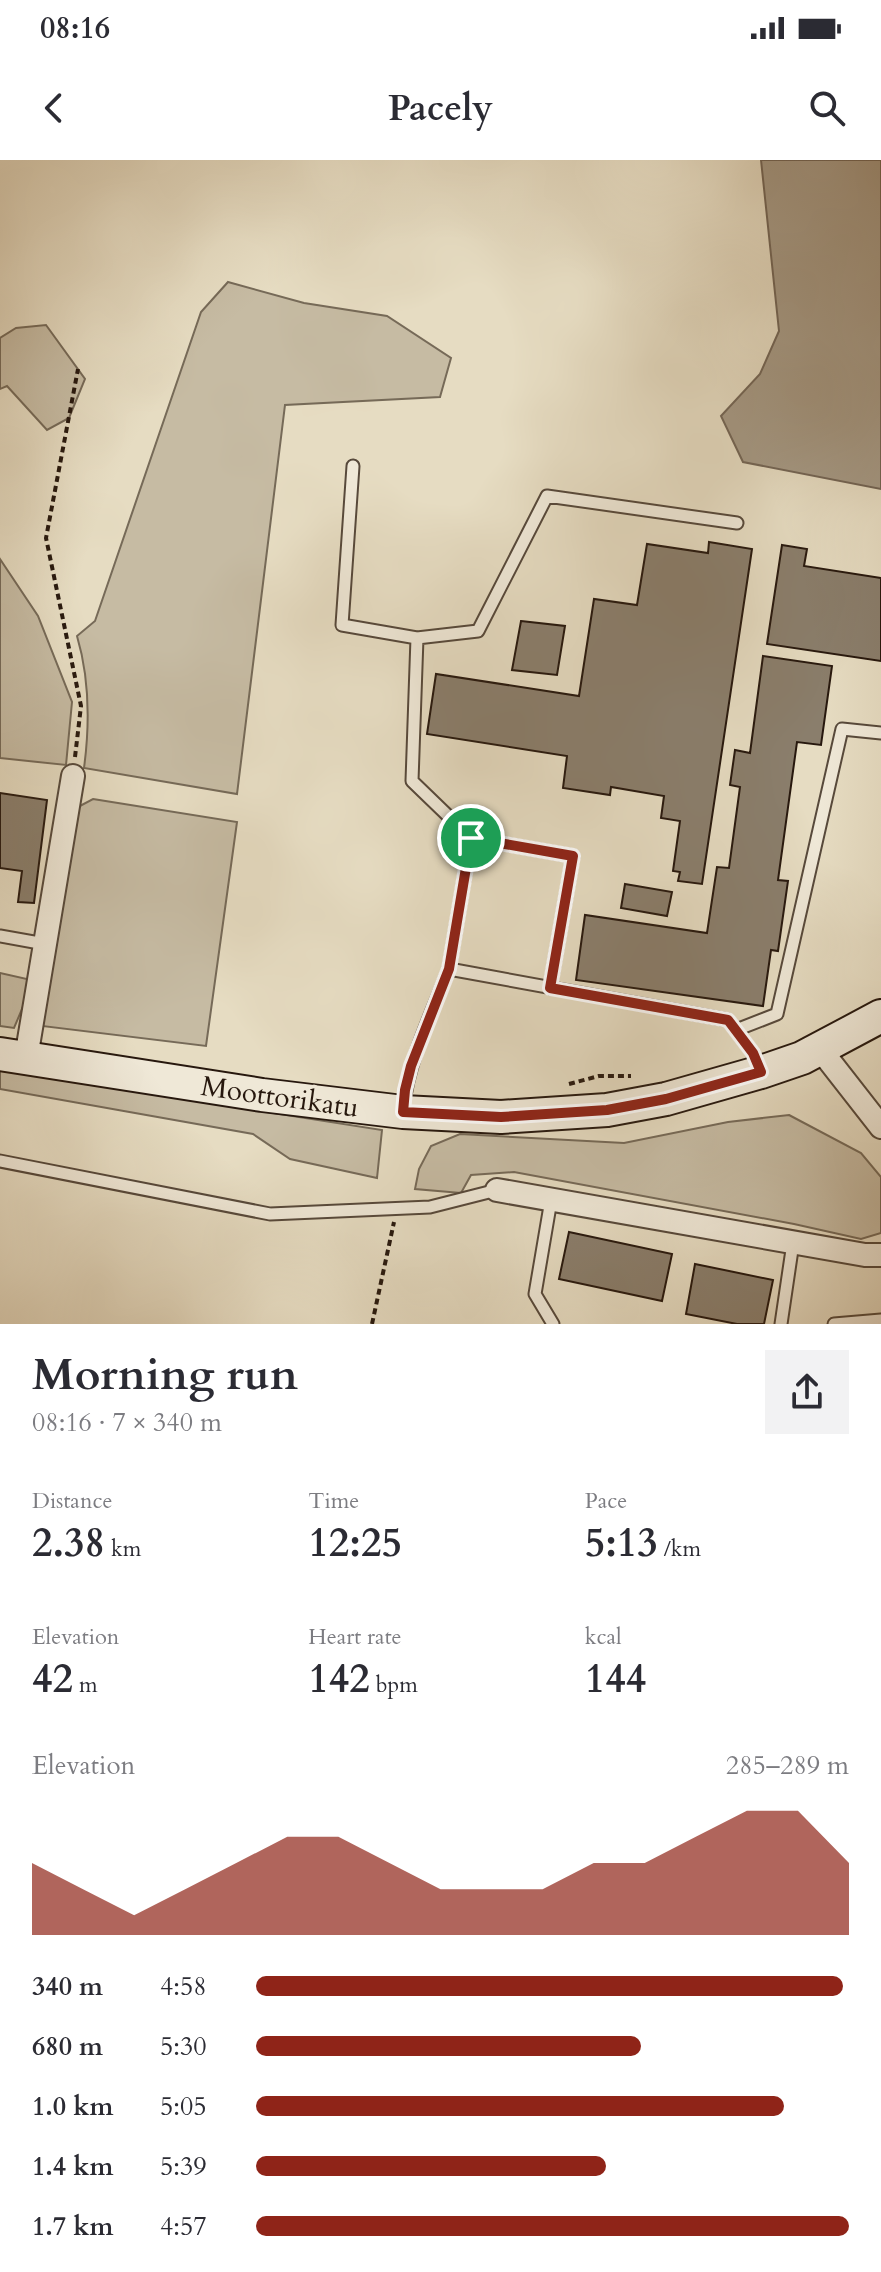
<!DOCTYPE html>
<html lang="en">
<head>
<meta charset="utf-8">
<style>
	:root { --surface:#fff; --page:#f2f2f3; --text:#2b2b33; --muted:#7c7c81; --accent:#8f2418 }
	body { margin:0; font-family:Cardo,serif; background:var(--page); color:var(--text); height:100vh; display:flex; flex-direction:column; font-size:30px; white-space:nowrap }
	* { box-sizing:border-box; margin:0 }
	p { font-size:26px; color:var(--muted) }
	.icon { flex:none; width:44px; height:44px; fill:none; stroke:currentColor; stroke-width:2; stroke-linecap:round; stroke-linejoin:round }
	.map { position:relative; height:1164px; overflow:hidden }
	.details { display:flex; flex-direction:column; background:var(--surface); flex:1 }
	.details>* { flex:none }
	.pin { position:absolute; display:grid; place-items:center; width:68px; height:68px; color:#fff; margin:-34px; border:4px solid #fff; border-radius:50%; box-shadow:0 2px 8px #0007 }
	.round { display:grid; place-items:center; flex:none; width:84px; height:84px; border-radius:0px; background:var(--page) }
	.headline { display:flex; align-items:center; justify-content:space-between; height:136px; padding:0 32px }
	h1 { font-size:44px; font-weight:600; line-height:60px }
	.metrics { display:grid; grid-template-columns:repeat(3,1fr); gap:12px; height:136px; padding:8px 32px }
	.metrics div { display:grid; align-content:center }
	.metrics b { font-size:40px; font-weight:600 }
	.metrics small { font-size:22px; font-weight:400 }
	.metrics p { font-size:22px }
	.chart { height:224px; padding:16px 32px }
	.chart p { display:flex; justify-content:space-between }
	.chart svg { width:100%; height:144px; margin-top:8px; fill:var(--accent); opacity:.7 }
	ul { padding:0 32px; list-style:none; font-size:26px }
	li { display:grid; grid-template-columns:128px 96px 1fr; align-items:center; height:60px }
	li i { height:20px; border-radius:10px; background:var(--accent) }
	.status { display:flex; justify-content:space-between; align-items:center; height:56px; padding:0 40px; background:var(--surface); direction:ltr }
	.status svg { height:22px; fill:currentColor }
	header { display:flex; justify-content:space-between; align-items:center; height:104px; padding:0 32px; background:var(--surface); font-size:36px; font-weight:600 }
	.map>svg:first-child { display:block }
</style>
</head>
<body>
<div class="status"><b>08:16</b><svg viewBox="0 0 49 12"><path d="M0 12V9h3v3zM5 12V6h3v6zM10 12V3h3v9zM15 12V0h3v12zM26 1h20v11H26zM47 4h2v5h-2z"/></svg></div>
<header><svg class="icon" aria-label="back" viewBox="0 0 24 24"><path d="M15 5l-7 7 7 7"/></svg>Pacely<svg class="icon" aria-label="search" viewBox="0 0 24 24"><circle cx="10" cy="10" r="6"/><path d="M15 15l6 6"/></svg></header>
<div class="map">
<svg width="881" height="1164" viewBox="0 0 881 1164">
	<rect width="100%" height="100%" fill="#e6dcc2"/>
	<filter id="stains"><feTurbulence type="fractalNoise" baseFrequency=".0025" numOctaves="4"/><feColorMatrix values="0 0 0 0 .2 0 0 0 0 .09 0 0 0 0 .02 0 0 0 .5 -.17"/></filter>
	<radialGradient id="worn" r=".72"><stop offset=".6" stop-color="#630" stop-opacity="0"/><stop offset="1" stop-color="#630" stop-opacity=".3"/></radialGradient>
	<!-- green -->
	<path fill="#c6bba3" stroke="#766a58" stroke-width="2" d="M228 122 304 143 387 156 451 198 440 237 285 245 237 634 84 608C90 563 90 520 77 476L95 461 201 152Z
		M46 165 85 219 69 258 47 270 7 226 0 229V178L16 168Z
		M0 399 38 456 72 542 66 605 0 598Z
		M93 639 237 662 206 886 42 866 78 647Z
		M0 813 27 819 30 830 14 868 0 866Z
		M0 910 382 970 377 1018 290 999 253 974 0 929Z
		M789 955 861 993 881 1017V1073L861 1079 794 1064 514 1012 471 1015 461 1033 415 1029 419 1009 431 986 460 974 624 983 728 962Z"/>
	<!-- water -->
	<path fill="#a59985" stroke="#736555" stroke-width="2" d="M761 0H881V329L743 302 721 256 760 214 779 171Z"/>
	<!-- building -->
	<path fill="#8a7e6c" stroke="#27180e" stroke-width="2" d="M709 382 752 389 702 724 678 721 680 712 673 711 680 661 661 658 664 636 611 627 610 635 563 628 567 596 427 574 436 514 579 536 594 439 637 445 647 384 708 393Z
		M782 385 807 389 804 406 881 418V501L767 484Z
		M521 461 565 466 557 515 512 510Z
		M763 496 832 506 821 585 797 582 778 720 788 721 778 791 771 790 763 846 576 820 585 755 707 773 717 707 729 708 740 627 730 625 735 590 750 593Z
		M0 633 47 640 34 743 18 742 22 711 0 708Z
		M625 724 672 732 667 756 621 748Z
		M569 1072 672 1094 662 1141 559 1119Z
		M695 1104 773 1120 764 1164H737L686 1154Z"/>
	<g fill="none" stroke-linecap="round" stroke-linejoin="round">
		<defs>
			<path id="service" d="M353 306 342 465 417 478
				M471 678 412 621 417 478 478 471 547 336 737 363
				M0 776 45 784
				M449 809 471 678 573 696 550 828
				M736 870 777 854 842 569 881 573
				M403 950C408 901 431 855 449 809L728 860 753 893 759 908
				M0 1001 270 1054 430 1047 497 1030
				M551 1040 535 1134 553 1164
				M781 1164 793 1083
				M834 1164 881 1160"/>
			<path id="minor" d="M820 889 881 967
				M26 898 73 616
				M497 1030 865 1095H881"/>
			<path id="secondary" d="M0 894 262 935 403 952 501 957 607 950 666 939 761 912 802 898 881 856"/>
		</defs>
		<!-- service casing -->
		<use href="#service" stroke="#57493b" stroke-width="15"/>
		<!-- minor casing -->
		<use href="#minor" stroke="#57493b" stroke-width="26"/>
		<!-- secondary casing -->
		<use href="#secondary" stroke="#27180e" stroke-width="36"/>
		<!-- path -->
		<path stroke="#27180e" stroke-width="4" stroke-dasharray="6 4" stroke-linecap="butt" d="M75 597 81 546 46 378 78 209
			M569 924 599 916H631
			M372 1164 394 1062"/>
		<!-- service -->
		<use href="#service" stroke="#efe8d7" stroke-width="11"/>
		<!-- minor -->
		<use href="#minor" stroke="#efe8d7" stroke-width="22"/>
		<!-- secondary -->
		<use href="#secondary" stroke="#efe8d7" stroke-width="32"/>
	</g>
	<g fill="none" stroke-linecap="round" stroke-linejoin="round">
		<defs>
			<path id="route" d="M471 678 573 696 550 828 728 860 753 893 761 912 666 939 607 950 501 957 403 952 405 930 411 906 449 809Z"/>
		</defs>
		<!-- route casing -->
		<use href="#route" stroke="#fff" stroke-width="16"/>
		<!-- route -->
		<use href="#route" stroke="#8f2418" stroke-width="10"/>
	</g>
	<g text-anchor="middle" stroke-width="7" stroke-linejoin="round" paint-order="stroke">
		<!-- street labels -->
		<g font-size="28" fill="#27180e" stroke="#efe8d7">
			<text transform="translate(280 936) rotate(8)" y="10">Moottorikatu</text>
		</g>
	</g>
	<rect width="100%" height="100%" filter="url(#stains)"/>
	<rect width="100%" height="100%" fill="url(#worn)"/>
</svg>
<div class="pin" style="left:471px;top:678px;background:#1e9e55"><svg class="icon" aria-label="arrive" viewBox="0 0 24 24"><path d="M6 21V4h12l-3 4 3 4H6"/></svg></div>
</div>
<section class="details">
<div class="headline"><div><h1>Morning run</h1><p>08:16 · 7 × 340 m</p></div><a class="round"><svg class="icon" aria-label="share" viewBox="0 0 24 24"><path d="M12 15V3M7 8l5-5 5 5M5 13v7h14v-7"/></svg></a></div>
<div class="metrics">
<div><p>Distance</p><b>2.38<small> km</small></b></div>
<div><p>Time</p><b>12:25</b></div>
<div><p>Pace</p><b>5:13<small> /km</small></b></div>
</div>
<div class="metrics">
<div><p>Elevation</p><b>42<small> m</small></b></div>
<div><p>Heart rate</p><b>142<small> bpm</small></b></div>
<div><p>kcal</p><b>144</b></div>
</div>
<div class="chart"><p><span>Elevation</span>285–289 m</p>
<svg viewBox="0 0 160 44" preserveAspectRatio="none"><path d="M0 44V22L10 30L20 38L30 30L40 22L50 14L60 14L70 22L80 30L90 30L100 30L110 22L120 22L130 14L140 6L150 6L160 22V44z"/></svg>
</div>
<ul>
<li><b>340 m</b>4:58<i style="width:99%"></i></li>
<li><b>680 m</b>5:30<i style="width:65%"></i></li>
<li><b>1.0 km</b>5:05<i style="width:89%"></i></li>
<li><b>1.4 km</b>5:39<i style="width:59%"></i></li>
<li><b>1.7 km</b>4:57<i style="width:100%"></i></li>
</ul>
</section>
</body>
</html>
